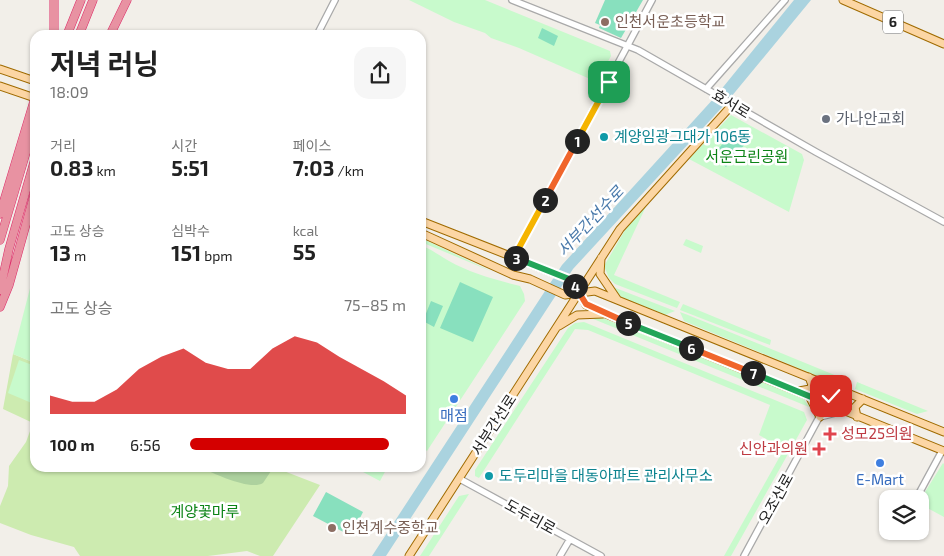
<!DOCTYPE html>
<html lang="ko">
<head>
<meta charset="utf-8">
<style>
	:root { --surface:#fff; --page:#f6f6f6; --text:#222; --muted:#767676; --accent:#d40000 }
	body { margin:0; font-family:"Exo 2","Noto Sans KR",sans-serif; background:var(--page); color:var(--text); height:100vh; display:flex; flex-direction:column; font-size:19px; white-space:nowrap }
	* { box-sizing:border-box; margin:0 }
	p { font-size:16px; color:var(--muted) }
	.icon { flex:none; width:28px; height:28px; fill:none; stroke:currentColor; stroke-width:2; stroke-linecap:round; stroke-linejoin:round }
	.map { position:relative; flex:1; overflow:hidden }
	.side { position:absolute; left:30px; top:30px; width:396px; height:442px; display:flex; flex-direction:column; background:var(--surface); border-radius:15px; box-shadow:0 1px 4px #0004 }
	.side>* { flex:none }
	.fabs { position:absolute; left:879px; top:490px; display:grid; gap:10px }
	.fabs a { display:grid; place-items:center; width:50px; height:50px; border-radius:10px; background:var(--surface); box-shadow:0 1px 4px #0004; font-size:25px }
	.pin { position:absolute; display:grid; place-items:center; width:42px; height:42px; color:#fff; margin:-21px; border-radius:10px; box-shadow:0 2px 8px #0006 }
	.km { position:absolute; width:25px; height:25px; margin:-12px; border-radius:50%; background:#222; color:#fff; font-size:14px; line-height:25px; text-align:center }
	.round { display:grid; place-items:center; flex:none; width:52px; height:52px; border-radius:15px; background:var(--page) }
	.headline { display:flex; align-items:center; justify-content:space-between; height:85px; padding:0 20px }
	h1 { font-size:28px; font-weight:700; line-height:38px }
	.metrics { display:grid; grid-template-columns:repeat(3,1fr); gap:8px; height:85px; padding:5px 20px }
	.metrics div { display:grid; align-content:center }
	.metrics b { font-size:21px; font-weight:700 }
	.metrics small { font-size:14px; font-weight:400 }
	.metrics p { font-size:14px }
	.chart { height:140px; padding:10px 20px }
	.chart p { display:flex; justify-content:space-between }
	.chart svg { width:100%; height:90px; margin-top:5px; fill:var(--accent); opacity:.7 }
	ul { padding:0 20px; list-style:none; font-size:16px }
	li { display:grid; grid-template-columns:80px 60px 1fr; align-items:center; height:38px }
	li i { height:12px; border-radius:6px; background:var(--accent) }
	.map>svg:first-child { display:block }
</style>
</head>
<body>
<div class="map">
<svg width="944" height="556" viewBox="0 0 944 556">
	<rect width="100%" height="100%" fill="#f2efe9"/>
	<!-- grass -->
	<path fill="#cdebb0" d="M13 354 35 363V468H276L320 485 273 556H260L247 551 208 556H80L74 547 31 535 0 523V506L8 486 9 466 26 442 33 423 3 409Z"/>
	<!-- forest -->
	<path fill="#add19e" d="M202 468H273L263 483C251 491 215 474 202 468Z"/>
	<!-- park -->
	<path fill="#c8facc" d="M409 0H485L610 51 611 56 597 82 519 48 491 38 485 33 454 22Z
		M731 115 802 154 804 160 789 212 689 159Z
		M648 202 614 275 680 302 677 308 615 284 609 278 604 266 628 225Z
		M421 238 493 272 421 242Z
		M686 239 703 246 701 253 683 245Z
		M421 245C432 250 439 255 449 261 470 273 496 280 520 286L524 294 525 301 427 451 421 446Z
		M35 269V363L13 354Z
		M613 287 675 311 665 315 621 297 613 292Z
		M683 304 771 340 770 345 680 310Z
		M680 312 688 315 837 376 830 381 684 321Z
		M592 315C611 319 627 331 646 334L802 396 809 407 586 316Z
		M584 322 804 412 807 420 731 556H724L784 449 759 435 770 405 588 330 575 329 479 478 475 476V470L568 328 575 323Z
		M19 360 35 366 34 404 8 393Z
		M857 382 928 411 917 414 855 389Z
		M943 463 944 464V517L920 504V500Z
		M365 468H387L380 481 363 472Z
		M469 494 429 556H420L459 496Z"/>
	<!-- pitch -->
	<path fill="#88e0be" d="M605 0H643L621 38 599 28 600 25 595 23Z
		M542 28 558 36 554 46 538 38Z
		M732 133 745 144 726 167 713 155Z
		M460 282 493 297 473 342 440 328Z
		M431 301 443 306 434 327 423 321Z
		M326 492 363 512 351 536 313 516Z"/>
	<!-- water -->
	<path fill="#aad3df" d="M794 0H811L726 103 573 269 386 556H372L562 265 715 97Z"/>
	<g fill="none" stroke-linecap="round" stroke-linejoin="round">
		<defs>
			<path id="minor" d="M512 0 638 50 816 152 944 222
				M317 35 335 0
				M706 89 785 0
				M514 257 652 0
				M820 417 843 411
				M460 479 601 556
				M916 499 942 451
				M560 556 570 539
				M744 556 835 388"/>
			<path id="major" d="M843 0 944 44
				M0 69 35 81
				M0 86 35 98
				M421 221 574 281 586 305 606 314 944 451
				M421 233 513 275 530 279 565 295 595 291 944 432
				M601 258 600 274 617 299
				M559 326 577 315 603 314
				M799 391 810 389 812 385 809 377
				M809 396 820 417
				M857 417 855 407 863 399
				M409 556 620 229 732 105"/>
			<path id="highway" d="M54 35V0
				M67 35 81 0
				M79 35 93 0
				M110 35 127 0
				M0 214 35 98
				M0 240 35 122
				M0 290 9 249 35 159
				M0 307 9 285 35 192"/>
		</defs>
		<!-- minor casing -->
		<use href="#minor" stroke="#a9a9a9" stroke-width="8"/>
		<!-- major casing -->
		<use href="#major" stroke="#a06b00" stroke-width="9"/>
		<!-- highway casing -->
		<use href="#highway" stroke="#dc2a67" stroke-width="9"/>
		<!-- minor -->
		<use href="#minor" stroke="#fff" stroke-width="5.5"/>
		<!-- major -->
		<use href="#major" stroke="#fcd6a4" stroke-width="7"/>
		<!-- highway -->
		<use href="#highway" stroke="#e892a2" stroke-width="8"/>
	</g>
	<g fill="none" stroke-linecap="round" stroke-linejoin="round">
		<defs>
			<path id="split-1" d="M577 141 609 82"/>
			<path id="split-2" d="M545 200 577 141"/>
			<path id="split-3" d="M516 258 514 257 545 200"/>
			<path id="split-4" d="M516 258 574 281 575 286"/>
			<path id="split-5" d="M575 286 586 304 628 323"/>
			<path id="split-6" d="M628 323 691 348"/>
			<path id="split-7" d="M691 348 753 373"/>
			<path id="split-8" d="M753 373 816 399"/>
			<path id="split-9" d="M816 399 827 404 831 396"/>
		</defs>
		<!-- split-1 casing -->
		<use href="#split-1" stroke="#fff" stroke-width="10"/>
		<!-- split-2 casing -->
		<use href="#split-2" stroke="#fff" stroke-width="10"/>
		<!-- split-3 casing -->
		<use href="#split-3" stroke="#fff" stroke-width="10"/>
		<!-- split-4 casing -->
		<use href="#split-4" stroke="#fff" stroke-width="10"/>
		<!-- split-5 casing -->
		<use href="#split-5" stroke="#fff" stroke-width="10"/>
		<!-- split-6 casing -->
		<use href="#split-6" stroke="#fff" stroke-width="10"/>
		<!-- split-7 casing -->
		<use href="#split-7" stroke="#fff" stroke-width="10"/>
		<!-- split-8 casing -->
		<use href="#split-8" stroke="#fff" stroke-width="10"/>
		<!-- split-9 casing -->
		<use href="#split-9" stroke="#fff" stroke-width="10"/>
		<!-- split-1 -->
		<use href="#split-1" stroke="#f5b400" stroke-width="6"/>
		<!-- split-2 -->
		<use href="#split-2" stroke="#f0652b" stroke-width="6"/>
		<!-- split-3 -->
		<use href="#split-3" stroke="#f5b400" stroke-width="6"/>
		<!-- split-4 -->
		<use href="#split-4" stroke="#22a559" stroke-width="6"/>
		<!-- split-5 -->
		<use href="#split-5" stroke="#f0652b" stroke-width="6"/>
		<!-- split-6 -->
		<use href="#split-6" stroke="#22a559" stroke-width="6"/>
		<!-- split-7 -->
		<use href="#split-7" stroke="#f0652b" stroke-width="6"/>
		<!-- split-8 -->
		<use href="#split-8" stroke="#22a559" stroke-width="6"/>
		<!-- split-9 -->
		<use href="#split-9" stroke="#f5b400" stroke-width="6"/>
	</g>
	<!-- markers -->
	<g fill="#8d6e63" stroke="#fff" stroke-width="2">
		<circle cx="605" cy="22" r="5"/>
		<circle cx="332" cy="528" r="5"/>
	</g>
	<circle fill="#6b7280" stroke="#fff" stroke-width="2" cx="826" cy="119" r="5"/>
	<g fill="#0f9aa8" stroke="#fff" stroke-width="2">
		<circle cx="604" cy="137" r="5"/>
		<circle cx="489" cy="476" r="5"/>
	</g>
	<g fill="#3f7fe0" stroke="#fff" stroke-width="2">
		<circle cx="454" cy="399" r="5"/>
		<circle cx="880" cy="463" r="5"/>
	</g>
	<g fill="#e0444e" stroke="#fff" stroke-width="2">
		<path d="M827.5 426.5h5v5h5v5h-5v5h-5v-5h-5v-5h5z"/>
		<path d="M816.5 441.5h5v5h5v5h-5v5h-5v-5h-5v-5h5z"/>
	</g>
	<g text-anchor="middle" stroke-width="5" stroke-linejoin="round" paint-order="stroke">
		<!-- shield labels -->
		<rect fill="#fff" stroke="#646464" stroke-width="1" x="883" y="10.5" width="20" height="23" rx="4"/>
		<g font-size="14" font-weight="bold" fill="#222">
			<text x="893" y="27">6</text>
		</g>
		<!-- education labels -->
		<g font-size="15" fill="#785e54" stroke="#fff" text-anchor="start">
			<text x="615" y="27">인천서운초등학교</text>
			<text x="342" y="533">인천계수중학교</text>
		</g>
		<!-- street labels -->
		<g font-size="15" fill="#222" stroke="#fff">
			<text transform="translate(731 104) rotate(31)" y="5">효서로</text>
			<text transform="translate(494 425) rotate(-57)" y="5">서부간선로</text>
			<text transform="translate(776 499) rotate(-61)" y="5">오조산로</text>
			<text transform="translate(530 517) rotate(29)" y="5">도두리로</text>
		</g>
		<!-- worship labels -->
		<g font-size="15" fill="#5b616d" stroke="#fff" text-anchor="start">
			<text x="836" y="124">가나안교회</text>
		</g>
		<!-- culture labels -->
		<g font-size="15" fill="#0d838f" stroke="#fff" text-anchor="start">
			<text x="614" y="142">계양임광그대가 106동</text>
			<text x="499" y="481">도두리마을 대동아파트 관리사무소</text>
		</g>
		<!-- park labels -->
		<g font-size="15" fill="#0c8416" stroke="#fff">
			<text x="747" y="162">서운근린공원</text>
			<text x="205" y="517">계양꽃마루</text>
		</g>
		<!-- shop labels -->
		<g font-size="15" fill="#366cbe" stroke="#fff">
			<text x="454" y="421">매점</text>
			<text x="880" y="485">E-Mart</text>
		</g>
		<!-- health labels -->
		<g font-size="15" fill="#be3a42" stroke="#fff" text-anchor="start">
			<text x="841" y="439">성모25의원</text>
			<text x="808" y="454" text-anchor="end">신안과의원</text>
		</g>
		<!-- water labels -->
		<g font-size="16" font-style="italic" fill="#4a7aab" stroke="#fff">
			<text transform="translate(590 221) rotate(-47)" y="6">서부간선수로</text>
		</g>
	</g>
</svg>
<div class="fabs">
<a><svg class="icon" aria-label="layers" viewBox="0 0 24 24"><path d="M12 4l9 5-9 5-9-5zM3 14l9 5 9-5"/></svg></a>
</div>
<div class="pin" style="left:609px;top:82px;background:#1e9e55"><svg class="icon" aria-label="arrive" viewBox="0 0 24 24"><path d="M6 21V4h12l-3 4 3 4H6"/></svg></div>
<div class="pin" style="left:831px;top:396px;background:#d93025"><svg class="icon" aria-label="check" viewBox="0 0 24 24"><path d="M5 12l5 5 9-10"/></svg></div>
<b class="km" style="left:577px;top:141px">1</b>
<b class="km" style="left:545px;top:200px">2</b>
<b class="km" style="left:516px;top:258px">3</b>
<b class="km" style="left:575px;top:286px">4</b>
<b class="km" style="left:628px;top:323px">5</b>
<b class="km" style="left:691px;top:348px">6</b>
<b class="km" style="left:753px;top:373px">7</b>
<section class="side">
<div class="headline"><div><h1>저녁 러닝</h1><p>18:09</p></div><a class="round"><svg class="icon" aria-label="share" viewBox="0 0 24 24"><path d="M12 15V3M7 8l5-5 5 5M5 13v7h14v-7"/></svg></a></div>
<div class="metrics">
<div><p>거리</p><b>0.83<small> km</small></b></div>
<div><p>시간</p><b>5:51</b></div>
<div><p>페이스</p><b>7:03<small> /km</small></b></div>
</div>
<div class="metrics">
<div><p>고도 상승</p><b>13<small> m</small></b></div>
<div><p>심박수</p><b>151<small> bpm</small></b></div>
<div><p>kcal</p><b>55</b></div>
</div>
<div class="chart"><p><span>고도 상승</span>75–85 m</p>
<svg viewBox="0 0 160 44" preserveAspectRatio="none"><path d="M0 44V35L10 38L20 38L30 32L40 22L50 16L60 12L70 19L80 22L90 22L100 12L110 6L120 9L130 16L140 22L150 28L160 35V44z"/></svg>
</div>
<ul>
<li><b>100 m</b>6:56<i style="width:92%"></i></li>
</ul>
</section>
</div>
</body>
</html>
